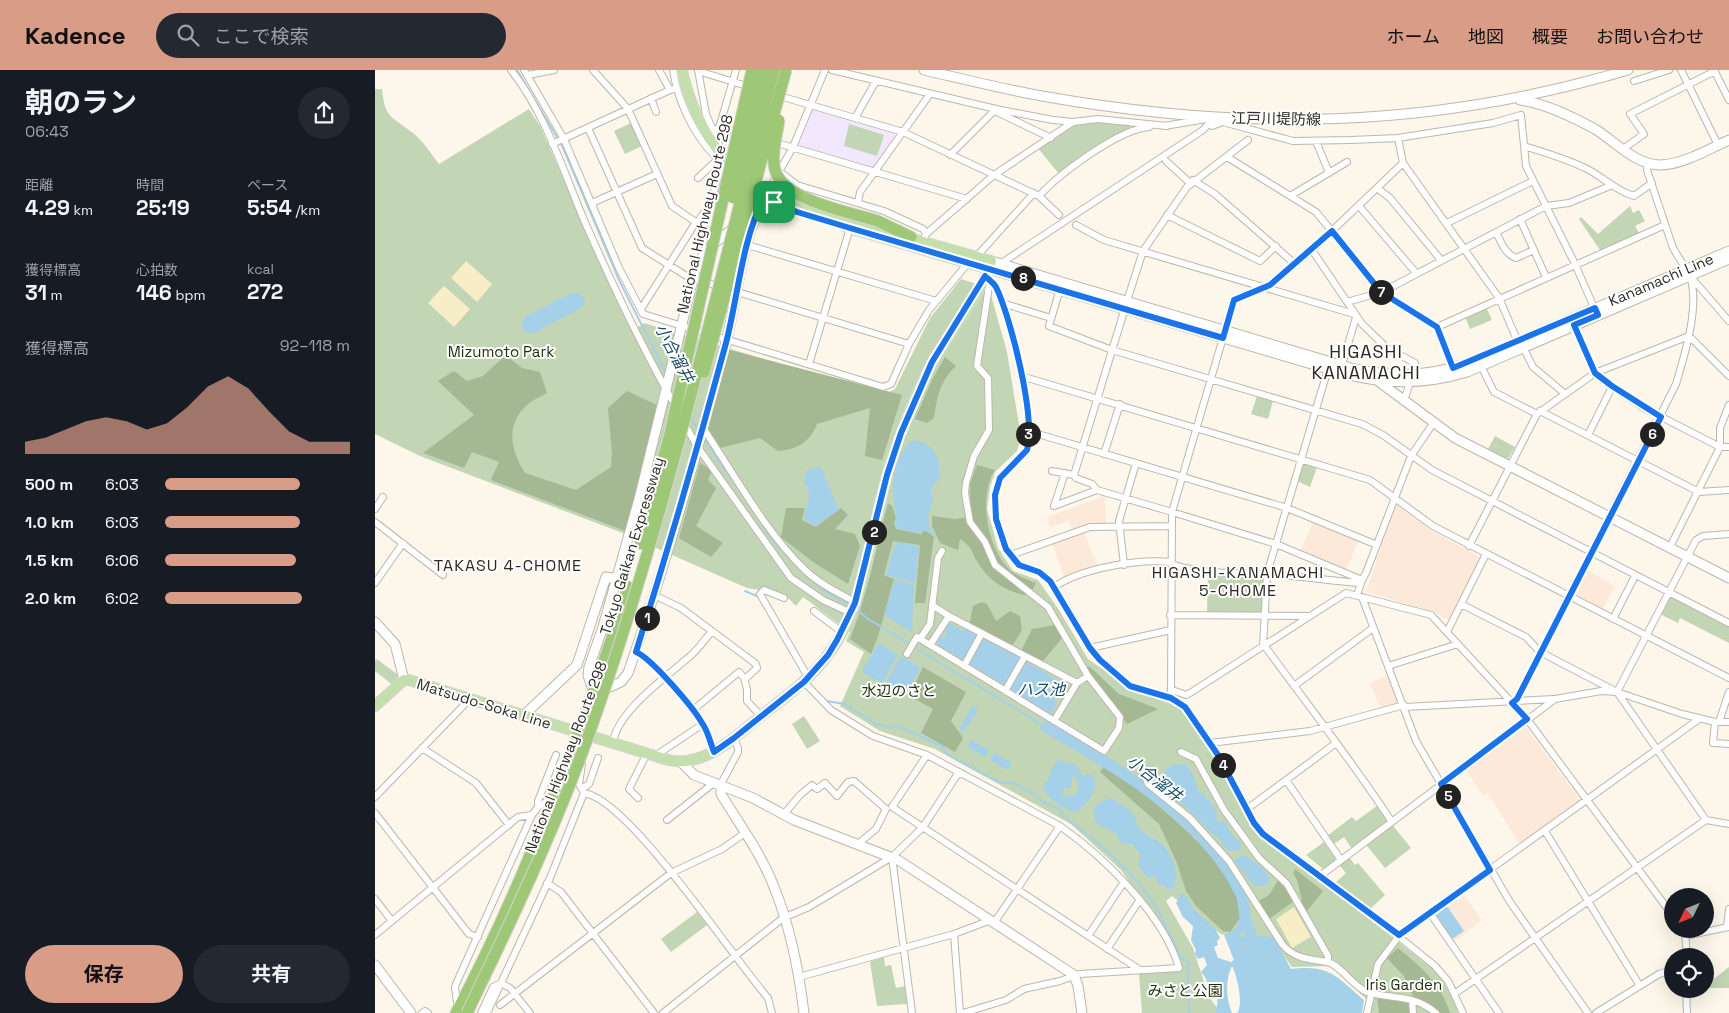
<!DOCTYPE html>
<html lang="ja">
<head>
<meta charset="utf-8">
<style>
	:root { --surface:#171b24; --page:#242831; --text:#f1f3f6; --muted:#9ea1a6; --accent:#d99d87 }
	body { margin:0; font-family:"Space Grotesk","Noto Sans JP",sans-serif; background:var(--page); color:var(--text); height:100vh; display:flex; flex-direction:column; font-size:19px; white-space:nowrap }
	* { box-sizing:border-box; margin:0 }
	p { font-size:16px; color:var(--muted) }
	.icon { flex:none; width:28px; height:28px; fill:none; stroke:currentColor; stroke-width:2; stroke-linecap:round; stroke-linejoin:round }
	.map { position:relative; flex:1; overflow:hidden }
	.drawer { display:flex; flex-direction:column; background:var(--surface); width:375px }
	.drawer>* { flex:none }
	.needle { width:32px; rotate:227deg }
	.tools { position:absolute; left:1289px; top:818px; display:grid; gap:10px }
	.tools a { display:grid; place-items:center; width:50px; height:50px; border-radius:50%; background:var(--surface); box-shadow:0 5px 20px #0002; font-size:25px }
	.pin { position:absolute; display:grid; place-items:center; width:42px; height:42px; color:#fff; margin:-21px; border-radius:10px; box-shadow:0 2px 8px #0006 }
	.km { position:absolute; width:25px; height:25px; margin:-12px; border-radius:50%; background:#222; color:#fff; font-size:14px; line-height:25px; text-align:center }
	.round { display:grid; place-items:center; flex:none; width:52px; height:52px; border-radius:26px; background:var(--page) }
	.head { display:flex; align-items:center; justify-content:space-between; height:85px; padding:0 25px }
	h1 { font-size:28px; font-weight:700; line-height:38px }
	.stats { display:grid; grid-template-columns:repeat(3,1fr); gap:8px; height:85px; padding:5px 25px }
	.stats div { display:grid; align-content:center }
	.stats b { font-size:21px; font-weight:700 }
	.stats small { font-size:14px; font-weight:400 }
	.stats p { font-size:14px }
	.chart { height:140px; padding:10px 25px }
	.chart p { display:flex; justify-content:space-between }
	.chart svg { width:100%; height:90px; margin-top:5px; fill:var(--accent); opacity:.7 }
	.cta { display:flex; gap:10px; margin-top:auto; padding:10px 25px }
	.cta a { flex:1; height:58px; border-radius:30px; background:var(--accent); color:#111; font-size:20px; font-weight:700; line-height:58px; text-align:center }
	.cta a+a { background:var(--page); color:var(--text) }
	ul { padding:0 25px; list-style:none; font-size:16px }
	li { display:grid; grid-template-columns:80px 60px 1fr; align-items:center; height:38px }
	li i { height:12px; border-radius:6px; background:var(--accent) }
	header { display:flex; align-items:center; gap:30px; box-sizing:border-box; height:70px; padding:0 25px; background:var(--accent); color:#111 }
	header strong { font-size:24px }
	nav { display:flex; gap:28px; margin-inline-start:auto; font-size:18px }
	.search { width:350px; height:45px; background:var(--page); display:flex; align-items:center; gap:12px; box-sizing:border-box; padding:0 18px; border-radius:28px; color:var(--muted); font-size:19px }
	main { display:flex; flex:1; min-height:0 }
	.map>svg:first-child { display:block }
</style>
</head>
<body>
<header>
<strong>Kadence</strong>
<div class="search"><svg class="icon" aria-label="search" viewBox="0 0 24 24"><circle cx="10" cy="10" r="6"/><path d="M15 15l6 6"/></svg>ここで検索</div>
<nav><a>ホーム</a><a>地図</a><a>概要</a><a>お問い合わせ</a></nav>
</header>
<main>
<section class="drawer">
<div class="head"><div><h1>朝のラン</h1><p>06:43</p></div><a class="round"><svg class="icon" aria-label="share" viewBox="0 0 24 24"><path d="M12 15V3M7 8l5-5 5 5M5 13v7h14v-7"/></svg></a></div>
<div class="stats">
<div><p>距離</p><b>4.29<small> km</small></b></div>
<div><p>時間</p><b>25:19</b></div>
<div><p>ペース</p><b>5:54<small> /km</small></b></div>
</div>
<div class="stats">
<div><p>獲得標高</p><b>31<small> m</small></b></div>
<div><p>心拍数</p><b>146<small> bpm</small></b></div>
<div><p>kcal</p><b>272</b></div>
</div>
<div class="chart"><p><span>獲得標高</span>92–118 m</p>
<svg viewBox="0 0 160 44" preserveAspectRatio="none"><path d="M0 44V38L10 36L20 32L30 28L40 26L50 28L60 32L70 29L80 21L90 11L100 6L110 12L120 23L130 33L140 38L150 38L160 38V44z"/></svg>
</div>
<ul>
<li><b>500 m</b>6:03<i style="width:73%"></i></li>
<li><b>1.0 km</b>6:03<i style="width:73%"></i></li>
<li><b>1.5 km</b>6:06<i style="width:71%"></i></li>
<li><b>2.0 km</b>6:02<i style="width:74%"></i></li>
</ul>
<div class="cta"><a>保存</a><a>共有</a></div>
</section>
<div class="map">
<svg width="1354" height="943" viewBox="0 0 1354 943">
	<rect width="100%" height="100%" fill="#fdf6ea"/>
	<!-- education -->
	<path fill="#fce9d9" d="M730 426 731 454 715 453 707 456 723 498 689 508 677 473 699 465 694 451 675 457 672 447Z
		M1023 436 1055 460 1105 487 1074 550 1059 542 991 522 1019 437Z
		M939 450 984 469 971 501 925 482Z
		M1210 499 1240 516 1228 539 1200 524Z
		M1015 605 1028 635 1007 639 994 613Z
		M1150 656 1205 730 1144 774 1113 723 1108 726 1091 700Z
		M1088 824 1107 850 1078 873 1060 846V843Z"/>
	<!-- medical -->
	<path fill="#f2e8fd" d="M436 37 526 63 499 100 420 76Z"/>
	<!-- green -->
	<path fill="#c2d5b4" d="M0 19H7C10 51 18 46 39 64 49 72 56 84 64 94L154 39 165 56 257 261 269 253 509 325 520 319 555 248 586 209 614 218 632 282 646 367 642 381 620 402 615 417 612 439 623 478 638 501 663 510 684 540 713 589 756 619 804 637 833 676 878 758 894 775 943 809 1063 903 1077 926 1083 943H988L991 929 956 896 917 897 895 867 866 868 846 864 797 826 791 831 818 878 834 927 846 943H767L764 904 804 901 774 841 746 800 696 754 560 679 505 661 465 636 489 582 471 571 475 562 428 527 421 536 409 524 372 518 245 462 45 386 0 364Z
		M721 51 756 54 755 59 684 104 663 78 698 54Z
		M256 53 267 76 250 84 239 61Z
		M474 54 509 65 502 86 469 76Z
		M1255 136 1258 143 1264 140 1270 151 1260 156 1264 163 1225 180 1204 149 1206 147 1223 164Z
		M1111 237 1117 250 1095 259 1090 247Z
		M882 326 898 331 893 349 876 344Z
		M1120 366 1140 377 1133 389 1113 379Z
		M928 393 942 397 935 417 922 411Z
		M833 504 890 506 887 543H832Z
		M1295 526 1354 557V573L1305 548 1303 553 1285 544Z
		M2 589 23 605 19 616 0 601V591Z
		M429 646 445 671 432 679 417 654Z
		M1002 736 1036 778 1010 798 988 771 977 779 969 767 959 774 952 766 977 747 981 751Z
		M949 772 961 790 948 799 931 785Z
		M974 787 980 795 983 793 1010 825 994 840 959 814 971 803 964 795Z
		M322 842 332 855 296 882 286 869Z
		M509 887 510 896 516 895 521 918 531 916 532 934 502 936 495 892Z
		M1354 897V918H1334V913Z"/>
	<!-- forest -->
	<path fill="#a3b893" d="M351 279 527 325 507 390 490 386 495 338 442 354C434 373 423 379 403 381L385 368 345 378 331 355Z
		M131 285 147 298 165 302 172 323C165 327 157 330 151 336 130 356 136 381 150 403L201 420 236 397 237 384 233 338 252 321 286 337 253 462 116 410 124 392 97 382 89 398 48 383 99 345 63 311 79 301 92 311 108 306Z
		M570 287 581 296C565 311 562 327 559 348L552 353 540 349 557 310Z
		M325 393 337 400 333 410 341 418 321 456 348 473 336 487 304 468Z
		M602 395 620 400C602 426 613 481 636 501 643 506 653 510 661 513L654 526C632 522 615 512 603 493 596 481 598 478 585 469L583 480 565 473 557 456V446L579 449 596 447 595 414Z
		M513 433 517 436 521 448 519 453 521 459 546 464 550 460 559 467 550 533H540L545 475 518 471 509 505 519 509C511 534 507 560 496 584L475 569 484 545Z
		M411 438H430L427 450 441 457 466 438 473 445 460 459 480 464 485 476 473 514 438 492 406 467Z
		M607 532 612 534 621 551 635 541 645 546 647 560 637 576 594 556 598 536Z
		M681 555 688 567 667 592 646 581 657 559Z
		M714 596 744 624 783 639 752 654 711 600Z
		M548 597 591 622 576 651 588 668 580 682 546 663 558 639 534 626Z
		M730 694C774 728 856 787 868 844L855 862 848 861 821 836 811 821 802 793 784 754 725 702Z
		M920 799 948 821 932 841 925 833 927 830 922 810 918 803Z
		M904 809 919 831 894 849 884 831 894 825Z
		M1023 878C1047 898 1065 912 1075 943H1062L1039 928 1029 906 1012 888Z
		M1002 927 1035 932 1036 943H1004Z"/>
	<!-- sand -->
	<path fill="#f7edc7" d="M91 191 117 214 102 232 76 208Z
		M69 216 95 239 79 257 53 233Z
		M919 837 936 867 917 878 901 849Z"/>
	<!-- water -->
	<path fill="#a5d0e9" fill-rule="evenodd" d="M197 223H203L209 228 210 234 204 239 159 263H154L148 259 147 252 151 246Z
		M536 371C558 369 566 389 565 407L556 420 558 433 553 445 554 457 562 469 551 460C541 466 534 459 523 459L520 454 522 448C515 422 516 391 536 371Z
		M445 396 464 440 440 456 429 449 434 430 433 416 429 414 430 402Z
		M521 472 544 476 540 513 511 505Z
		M520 510 539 515 537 562 509 545Z
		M573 552 588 561 590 559 604 566 590 591 562 574 565 566 569 568 572 563 569 560Z
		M607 568 646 588 631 616 594 594Z
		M503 573 523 585 507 613 487 602Z
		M526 586 546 598 530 626 510 614Z
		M650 591 691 615 687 622 684 621 679 631 682 633 676 645 635 620Z
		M601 636 603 640 587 664 585 658 597 637Z
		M596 670 614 680 611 687 592 677Z
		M619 683 637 693 633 700 615 690Z
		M683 690 696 694 700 693 707 706 716 704C727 716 713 733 702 741L697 742C687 736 667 727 669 714L674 710 675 702ZM697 707H701L704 717 700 725 688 727 687 720 690 718 695 719Z
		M811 694 817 703 825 724 829 722 831 730H834L842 743 841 751 850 752 856 764 866 773 865 780 853 781 845 769C841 768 812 738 805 732V725L801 721 794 722 782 713V708L797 695Z
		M736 728C742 732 753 737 757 743 761 749 761 755 766 760 772 766 779 768 785 773 797 783 806 805 798 818L794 820 790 816 785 815 778 806 773 808 763 795 766 785 757 774 746 773 742 764 721 753 718 739 724 733Z
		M870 785 888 798 895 809 890 816 878 815 859 790Z
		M806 824H810L819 840 841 860 845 868 842 871 843 875 839 877 843 888 856 892 859 890 849 865 862 858 863 853 867 846 871 848V853L864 867 889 866 899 868 916 899C955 894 962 907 989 930L987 943H862C869 935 862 905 857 896 850 909 851 929 857 943H841C842 932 846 923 835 916L834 918 830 907 826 902 832 895 829 887 823 889 820 884 821 880 816 870 818 856 808 847 801 833Z
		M1072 836 1089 861 1077 869 1061 845Z"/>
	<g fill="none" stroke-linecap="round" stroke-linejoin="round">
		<!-- stream -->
		<path stroke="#a5d0e9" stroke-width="2" d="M142 0 183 69
			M186 73 244 210 291 303
			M315 346 324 362
			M328 367 400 473 421 495
			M429 504 451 522 475 535
			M370 521 384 527
			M481 539 493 549 535 574
			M542 579 671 657
			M451 631 470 634 499 653 512 657 522 656 547 667 567 676 571 683 582 690 626 713H639L662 726 666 731 686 740V745C721 771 760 801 782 839 791 855 798 872 806 888L813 891 814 943"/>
		<!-- river -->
		<path stroke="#a5d0e9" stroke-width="11" d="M671 657C743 699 828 745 866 824 869 831 868 838 870 846 872 858 878 871 882 882"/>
		<defs>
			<path id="street" d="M136 0C170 43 188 100 209 150 237 214 266 276 301 337
				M149 0 189 69 244 198 268 244 508 317 516 314 534 274 313 207 267 178 213 58
				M218 0 253 39 297 136 340 165
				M284 0 295 20 299 19
				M298 0C303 31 318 65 341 87
				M323 0 331 44 344 75
				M457 0 621 39
				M1306 0 1343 75
				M1339 0 1354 30
				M323 1 375 17
				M153 5 179 0
				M1259 11 1294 0
				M401 25 528 62 664 126 684 145
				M276 28 281 42
				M620 41 676 68
				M480 48 501 11
				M789 56 838 48
				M837 56 848 52 918 71 976 70 1023 68 1118 53 1146 45 1151 96 1200 194 1221 242
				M344 58 361 0
				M337 61 344 58 365 63
				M941 71 954 103
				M399 72 592 129
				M177 74 295 20
				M1149 76C1169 82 1189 88 1208 97 1227 105 1238 120 1259 126L1277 113
				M1248 79 1269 64 1255 44 1340 1
				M575 85 621 39 678 50 698 52 723 49 792 56
				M852 87 941 142 1007 222 1062 257 1079 298
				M791 91 815 113
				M1028 93 1124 228 1143 272
				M1273 93 1272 100 1298 178 1315 206 1354 251
				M405 102 422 115 509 141 548 159 551 164
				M323 108 343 89
				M818 110 840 124 920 194
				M1002 118 1015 128 1066 190
				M392 123 418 77 450 0
				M664 126C684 104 744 59 774 57
				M915 126 972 92
				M217 133 282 104
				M483 133 485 122 555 24
				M984 136 1041 203
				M792 145 885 191 901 176
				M1145 149 1171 207
				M322 153 336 132 347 93
				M1072 153 1158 111
				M701 155 729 170 979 244
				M1121 162C1126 172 1130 184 1141 188L1159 180
				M548 171 551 164 619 105 698 52
				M369 174 561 231
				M937 180 987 254 1012 278 1040 293 1043 304
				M601 187 659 123
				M625 194 828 60 839 48
				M610 206C614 210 618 212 621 217 637 248 661 347 652 380L625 408 620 425 621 449 631 479 644 495 664 502 675 511 715 578 725 589 755 616 796 628 814 642 843 685 879 753 888 764 993 842 1059 895 1073 911 1088 943
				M614 216 602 296 613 308 614 360 599 386 591 413 590 423 595 452 610 472 620 495 673 537 713 606
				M685 219 674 256 737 280 987 354 1008 365 1057 400 1354 553
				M752 231 768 181 812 117 873 70
				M972 232 1007 222 1171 136 1194 133 1235 116
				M627 233 676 248
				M266 239 321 152
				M1199 255 1220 303 1226 309 1267 337 1345 377H1354
				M1062 257 1290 155
				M534 274 554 240 593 193
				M1148 277 1158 297 1189 323
				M434 294 475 158
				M967 295 981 247
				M1106 296 1119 322 1162 344
				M646 306 995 410 1058 456 1354 608
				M1029 331 1035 312
				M1165 341 1324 422 1354 420
				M309 353 322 376 416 508 448 530 476 543
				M328 358C359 404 391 463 431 501 445 514 463 523 480 532
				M653 361 912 438 1002 475
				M1213 365 1237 317
				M1345 377V358L1354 335
				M729 384 745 334
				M677 401 699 405 701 408 717 414 722 420
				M690 403 679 436 722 420 797 442 796 623
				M699 405 750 238
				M0 439 8 427
				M0 452 68 505
				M1094 476 1162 344 1220 303 1314 266 1354 306
				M1295 477 1345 377
				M636 485 715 457 797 456
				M796 494C833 506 866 502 904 505 931 507 958 511 985 513
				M749 495 744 451 761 393
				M987 510 991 503 1036 386 1059 352
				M0 513 28 473
				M679 517C707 498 762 489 796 492
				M279 525 306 538 381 594 382 598 370 609 364 602 318 640
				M982 525 987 510 901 474 797 442 859 230 895 215 937 180 1028 93 1023 68
				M987 527 1041 671 1135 832 1213 943
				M409 528 389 520 385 524 433 607
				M1086 534 1151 567 1165 582 1242 622 1331 750
				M557 535 574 546
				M439 541 467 562
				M795 545 933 546
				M574 546 702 613 713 606 745 647 744 658 729 681 555 575Z
				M1238 549 1260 506
				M1072 562 1111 484
				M545 569 555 554 563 488 567 481
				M889 575C932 634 977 691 1017 752
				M888 576 892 504 953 299
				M715 578 796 560
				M261 582C276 588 319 637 327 653 332 661 335 672 339 681
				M532 584 542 567 555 575
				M589 596 607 563
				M1013 596 1083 574
				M369 608 372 619V631L386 646
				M429 612 456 640 498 666 552 685 685 756C729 787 789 845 804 898L704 904 685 911 649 919 631 930 588 943
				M919 616 998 558
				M797 620 811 625 815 623 971 523 1056 545 1152 649 1298 846
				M630 621 650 586
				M1242 622 1321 470 1328 466 1354 464
				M1140 633 1301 314C1310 284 1325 236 1315 206
				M1030 637 1179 629
				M679 651 702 613
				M1340 652 1338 673 1354 674
				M1344 652 1354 622
				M238 672C243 641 290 608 314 587 323 580 330 569 337 561
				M835 673 935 661 1029 635
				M47 678 101 713 134 755
				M806 682 821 689 849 740 884 788 912 814 953 886V892
				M552 685 517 737 765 900
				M280 686 328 654
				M767 699 773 714 815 748 854 791 907 874C919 889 935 889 952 892 965 894 978 917 992 922 1017 930 1037 923 1061 943
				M911 710 966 790
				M346 714 363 682V678L359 669
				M207 719 214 714 223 688
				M209 723C254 729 358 888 393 928L397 943
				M0 727 89 635 91 629
				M263 728 254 719 272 683
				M163 737V731L181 685
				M872 739 961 673
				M0 743 94 864 103 867
				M409 744 425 725 437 715 442 719 450 713 462 726 473 712 479 711 511 739 501 759 484 773
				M292 750 340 712
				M1170 761 1265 916
				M517 787 537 943
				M945 806 1180 629 1226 621 1242 622 1307 644 1340 652H1354
				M172 813 186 822 279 943
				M0 829 17 851
				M1055 843 1124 943
				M619 853 685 756
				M1352 857 1354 839
				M1307 859 1310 862 1312 886
				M0 865 143 747 157 745
				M1024 865 1324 649
				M713 866 749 812
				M1310 866 1354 857
				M732 879 764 831
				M424 907 579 864
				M1311 919 1312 943
				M1079 924 1331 750 1354 754
				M1037 930 1038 943
				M125 935 296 803 347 779 370 763
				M83 939 80 918 81 914 157 745 163 737 177 728
				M47 943 50 941 53 943
				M106 943 118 917 126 913 175 808 209 723 204 714 207 694
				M112 943 126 913 135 918 155 943
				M288 943 408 848 434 837 517 787 548 757 584 702
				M585 943 579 864 616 850
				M992 943 1003 894 1021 870
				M1221 943 1284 904 1298 900"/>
			<path id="secondary" d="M549 0C588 9 627 19 667 26 870 62 1054 59 1253 0
				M1145 30C1170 33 1198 47 1220 59 1241 72 1260 95 1286 95 1309 94 1334 79 1354 70
				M616 191 976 298C1015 307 1051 307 1090 294L1354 181
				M614 199 974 305C1014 315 1053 314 1092 302L1354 189
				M1003 311 1080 368 1354 508
				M0 552 20 574 29 610
				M235 617 246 612 253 603C291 495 322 383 351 273 363 225 367 165 392 123
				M219 623 213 605 214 597 228 557 264 429 320 201 331 180 361 156
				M148 646 202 595 231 507 242 509
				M306 692 319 705 378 728 419 750 523 790 699 905 703 916 707 943
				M346 714V724C364 754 386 783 399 817 415 856 424 902 429 943
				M0 895 36 943"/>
			<path id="primary" d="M307 0C315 38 332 72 360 99
				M471 157 614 199
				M0 636 29 610H34L293 690C325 697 353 674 376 654 402 633 432 613 452 586 491 535 496 465 512 404 520 373 535 342 547 312 565 271 604 233 616 191L424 137 399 127 375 111"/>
			<path id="highway" d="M503 151 536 167
				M81 943C128 855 165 764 200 671 219 620 238 569 253 517"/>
		</defs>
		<!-- street casing -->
		<use href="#street" stroke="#bdb7ab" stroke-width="8"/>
		<!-- secondary casing -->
		<use href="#secondary" stroke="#bdb7ab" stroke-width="11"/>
		<!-- primary casing -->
		<use href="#primary" stroke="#d5d5d4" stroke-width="12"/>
		<!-- highway casing -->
		<use href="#highway" stroke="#d5d5d4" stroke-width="13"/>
		<!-- street -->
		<use href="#street" stroke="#fff" stroke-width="6"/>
		<!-- secondary -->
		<use href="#secondary" stroke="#fff" stroke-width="9"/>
		<!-- primary -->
		<use href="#primary" stroke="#c5dead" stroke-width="10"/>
		<!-- highway -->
		<use href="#highway" stroke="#9ec876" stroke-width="11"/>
		<defs>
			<path id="highway-bridge" d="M404 50C402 65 396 84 400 100 409 131 475 142 503 151
				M358 128 388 0
				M329 302 411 0
				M265 474 295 364 377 0
				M92 943C136 852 180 759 214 664 291 448 341 222 399 0"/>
		</defs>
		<!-- highway-bridge casing -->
		<use href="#highway-bridge" stroke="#d5d5d4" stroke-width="13" stroke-linecap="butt"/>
		<!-- highway-bridge -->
		<use href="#highway-bridge" stroke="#9ec876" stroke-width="11"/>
	</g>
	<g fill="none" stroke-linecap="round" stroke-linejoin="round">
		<defs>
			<path id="route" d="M389 128 422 142 475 158 848 268 859 230 895 215 957 161 1006 222 1062 257 1078 298 1220 238 1223 245 1199 255 1220 303 1237 316 1286 347 1142 629 1137 633 1152 649 1066 714 1115 800 1024 865 888 764 879 753 843 685 810 637 796 628 755 616 725 590 715 578 675 511 664 502 644 495 631 479 621 449 620 425 625 408 652 380C661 348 636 248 621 217 618 212 614 210 610 206L557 292 526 363 512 405 480 533 462 570 453 585 429 612 359 668 339 682C335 672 333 661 327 653 318 637 276 588 261 582 293 480 323 377 351 273 363 227 367 169 389 128Z"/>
		</defs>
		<!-- route casing -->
		<use href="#route" stroke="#fff" stroke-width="10"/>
		<!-- route -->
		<use href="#route" stroke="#1a73e8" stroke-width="6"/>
	</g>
	<g text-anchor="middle" stroke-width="4" stroke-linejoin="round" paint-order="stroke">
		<!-- street labels -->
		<g font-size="15" fill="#2f2c28" stroke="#fff">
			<text transform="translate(901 49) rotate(1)" y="5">江戸川堤防線</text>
			<text transform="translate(330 144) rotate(-77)" y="5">National Highway Route 298</text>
			<text transform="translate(1286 210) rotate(-23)" y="5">Kanamachi Line</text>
			<text transform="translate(257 476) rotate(-73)" y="5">Tokyo Gaikan Expressway</text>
			<text transform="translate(109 634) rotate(17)" y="5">Matsudo-Soka Line</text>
			<text transform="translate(191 687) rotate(-69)" y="5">National Highway Route 298</text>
		</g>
		<!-- park labels -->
		<g font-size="15" fill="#1b3006" stroke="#fff">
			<text x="126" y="287">Mizumoto Park</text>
			<text x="524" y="626">水辺のさと</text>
			<text x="1029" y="920">Iris Garden</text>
			<text x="810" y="926">みさと公園</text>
		</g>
		<!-- water labels -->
		<g font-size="16" font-style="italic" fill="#164b65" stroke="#fff">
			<text transform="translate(300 283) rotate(62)" y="6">小合溜井</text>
			<text x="666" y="625">ハス池</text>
			<text transform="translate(780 708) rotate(38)" y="6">小合溜井</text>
		</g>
		<!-- neighbourhood labels -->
		<g font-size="16" letter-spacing="1" fill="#2e2920" stroke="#fff">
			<text x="133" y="501">TAKASU 4-CHOME</text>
			<text x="863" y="508">HIGASHI-KANAMACHI<tspan x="863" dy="18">5-CHOME</tspan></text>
		</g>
		<!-- quarter labels -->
		<g font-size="18" letter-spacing="1" fill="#2e2920" stroke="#fff">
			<text x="991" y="288">HIGASHI<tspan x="991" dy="21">KANAMACHI</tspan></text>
		</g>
	</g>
</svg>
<div class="tools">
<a><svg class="needle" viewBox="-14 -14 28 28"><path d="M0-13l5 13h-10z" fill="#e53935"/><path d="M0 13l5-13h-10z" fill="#9ea1a6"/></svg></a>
<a><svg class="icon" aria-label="locate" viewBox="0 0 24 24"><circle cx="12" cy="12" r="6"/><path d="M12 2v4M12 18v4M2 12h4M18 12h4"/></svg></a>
</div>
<div class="pin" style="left:399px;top:132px;background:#1e9e55"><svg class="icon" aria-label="arrive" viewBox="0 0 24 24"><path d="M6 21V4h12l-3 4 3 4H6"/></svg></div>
<b class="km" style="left:272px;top:548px">1</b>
<b class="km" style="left:499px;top:462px">2</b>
<b class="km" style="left:653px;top:364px">3</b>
<b class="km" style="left:848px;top:695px">4</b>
<b class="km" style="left:1073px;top:726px">5</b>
<b class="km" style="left:1277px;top:364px">6</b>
<b class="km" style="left:1006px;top:222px">7</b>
<b class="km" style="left:648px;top:208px">8</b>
</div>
</main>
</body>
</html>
